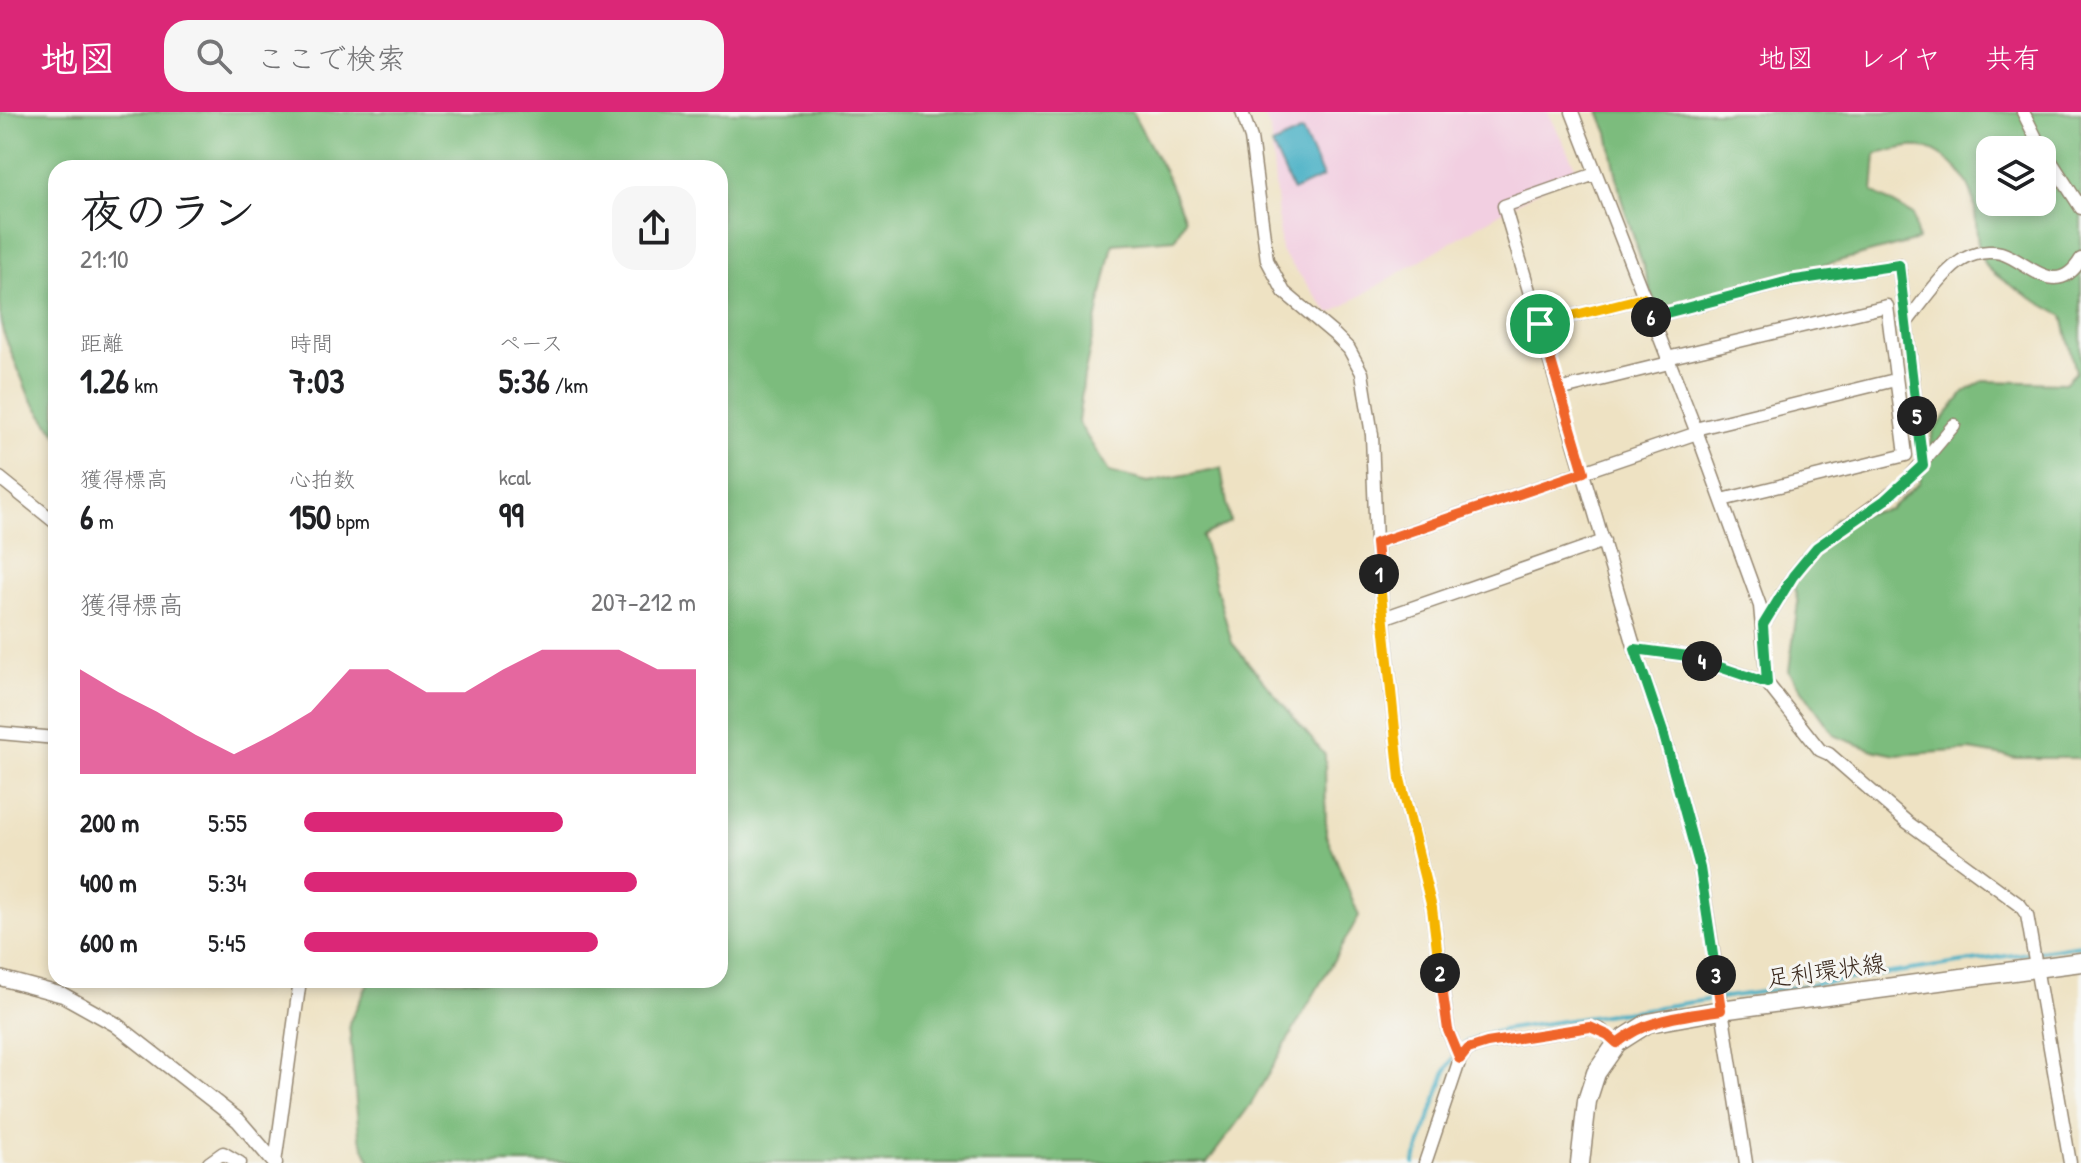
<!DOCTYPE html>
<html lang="ja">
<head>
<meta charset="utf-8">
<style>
	:root { --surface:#fff; --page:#f6f6f6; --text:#202124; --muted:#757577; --accent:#db2777 }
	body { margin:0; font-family:"Patrick Hand","Klee One",sans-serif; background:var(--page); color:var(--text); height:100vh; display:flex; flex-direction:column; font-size:30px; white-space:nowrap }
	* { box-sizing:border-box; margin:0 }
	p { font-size:26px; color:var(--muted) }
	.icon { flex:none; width:44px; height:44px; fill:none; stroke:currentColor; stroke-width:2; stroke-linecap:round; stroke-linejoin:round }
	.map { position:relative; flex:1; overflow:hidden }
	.panel { position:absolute; left:48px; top:48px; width:680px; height:828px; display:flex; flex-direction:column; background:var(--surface); border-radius:24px; box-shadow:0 4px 12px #0003 }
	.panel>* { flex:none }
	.tools { position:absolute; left:1976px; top:24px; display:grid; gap:16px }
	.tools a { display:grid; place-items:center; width:80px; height:80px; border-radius:16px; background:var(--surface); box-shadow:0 4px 12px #0003; font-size:40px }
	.pin { position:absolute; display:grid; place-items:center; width:68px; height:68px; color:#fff; margin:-34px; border:4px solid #fff; border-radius:50%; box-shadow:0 2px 8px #0007 }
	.km { position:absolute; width:40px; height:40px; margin:-20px; border-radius:50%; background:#222; color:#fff; font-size:22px; line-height:40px; text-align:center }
	.round { display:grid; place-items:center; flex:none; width:84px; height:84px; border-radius:24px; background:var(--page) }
	.headline { display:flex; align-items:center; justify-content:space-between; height:136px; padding:0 32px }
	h1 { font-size:44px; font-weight:700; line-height:60px }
	.metrics { display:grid; grid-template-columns:repeat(3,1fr); gap:12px; height:136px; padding:8px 32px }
	.metrics div { display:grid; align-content:center }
	.metrics b { font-size:34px; font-weight:700 }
	.metrics small { font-size:22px; font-weight:400 }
	.metrics p { font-size:22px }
	.chart { height:224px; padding:16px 32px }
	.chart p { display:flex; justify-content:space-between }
	.chart svg { width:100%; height:144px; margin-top:8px; fill:var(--accent); opacity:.7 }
	ul { padding:0 32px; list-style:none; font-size:26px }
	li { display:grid; grid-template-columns:128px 96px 1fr; align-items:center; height:60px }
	li i { height:20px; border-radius:10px; background:var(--accent) }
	header { display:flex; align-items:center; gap:48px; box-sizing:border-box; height:112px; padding:0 40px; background:var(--accent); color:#fff }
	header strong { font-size:38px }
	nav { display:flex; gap:44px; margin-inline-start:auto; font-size:28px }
	.search { width:560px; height:72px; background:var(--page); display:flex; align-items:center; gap:20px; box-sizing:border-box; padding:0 28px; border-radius:24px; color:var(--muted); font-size:30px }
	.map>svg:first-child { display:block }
</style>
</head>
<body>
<header>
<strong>地図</strong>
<div class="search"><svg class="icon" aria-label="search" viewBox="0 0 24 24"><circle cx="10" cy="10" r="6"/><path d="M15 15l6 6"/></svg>ここで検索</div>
<nav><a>地図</a><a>レイヤ</a><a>共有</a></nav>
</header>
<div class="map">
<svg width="2081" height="1051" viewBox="0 0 2081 1051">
	<rect width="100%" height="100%" fill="#f6f6f2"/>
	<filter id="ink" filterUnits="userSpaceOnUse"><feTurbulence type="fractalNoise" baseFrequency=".0125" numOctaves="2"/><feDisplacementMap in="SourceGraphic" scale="16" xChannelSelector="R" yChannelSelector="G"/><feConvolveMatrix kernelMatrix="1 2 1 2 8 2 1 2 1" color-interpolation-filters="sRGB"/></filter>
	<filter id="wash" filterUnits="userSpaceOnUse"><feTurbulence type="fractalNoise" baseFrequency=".006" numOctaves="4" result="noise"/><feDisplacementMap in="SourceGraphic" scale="32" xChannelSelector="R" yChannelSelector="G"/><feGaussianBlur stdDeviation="1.8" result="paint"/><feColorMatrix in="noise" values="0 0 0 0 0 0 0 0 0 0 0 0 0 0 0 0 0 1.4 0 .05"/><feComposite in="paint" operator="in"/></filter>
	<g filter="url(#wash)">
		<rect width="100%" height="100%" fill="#eee2c3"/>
		<!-- built -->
		<path fill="#f2cfe1" d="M1262 0H1548L1576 56 1330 202 1281 139 1270 17Z"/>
		<!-- forest -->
		<path fill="#7cbc7d" stroke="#5c734e" stroke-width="2" fill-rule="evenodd" d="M0 0H1132L1166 62 1185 107 1175 127 1113 132 1084 264 1078 310 1109 360 1148 370 1221 356 1230 410 1202 424 1232 531 1325 643 1326 722 1359 804 1251 992 1207 1051H371L359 1024 349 911 370 868H720V56H56V322L29 284 3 220 0 206Z
			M1599 0H2081V646H2016L1970 638 1896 643 1873 638 1835 624 1789 559 1798 491 1792 467 1836 407 1890 397 1919 371 1933 320 1965 280 1983 269 2065 271 2076 260 2063 204C2046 194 1990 165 1983 149 1973 127 1979 103 1972 82 1965 60 1942 38 1919 35 1906 33 1889 40 1876 42L1873 80 1913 103 1918 128 1657 197 1621 86 1608 21ZM1990 38H2042V90H1990Z"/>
		<!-- water -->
		<path fill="#45afc4" stroke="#406c71" stroke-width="2" d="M1302 19 1323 65 1293 79 1272 33Z"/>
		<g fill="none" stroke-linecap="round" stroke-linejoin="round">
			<!-- stream -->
			<path stroke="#45afc4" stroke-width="4" d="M1459 937C1469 924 1492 921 1508 917L2081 833
				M1414 1051 1446 959 1454 944"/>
		</g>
	</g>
	<g filter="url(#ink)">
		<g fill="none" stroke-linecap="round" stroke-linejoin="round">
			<defs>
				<path id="minor" d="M1242 0 1251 26 1267 148 1284 180 1335 223 1349 237 1362 261 1372 323 1376 431 1400 667 1432 796 1448 918 1460 947
					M1572 0 1697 321 1760 494 1767 571 1820 638 1829 642 1907 710 2020 793 2027 803 2070 1051
					M2023 0 2036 26 2081 96
					M1595 62 1504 94 1635 537 1663 620 1700 756 1746 1051
					M1651 205 1789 169 1899 153 1923 353
					M1540 212 1643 186
					M1905 212C1923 191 1949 148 1976 142 1983 140 1994 139 2001 141 2028 149 2056 189 2081 147
					M1667 246 1887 194 1906 343 1722 388
					M1559 278 1669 251
					M1695 317 1895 268
					M0 366 56 411
					M1376 431 1697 321
					M1383 506 1604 429
					M1763 513 1793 464 1817 435 1904 372 1954 313
					M1635 537 1688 544 1767 571
					M0 621 56 626
					M209 1051 223 1041 240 1051
					M275 1051 300 868
					M1425 1051 1460 947 1468 937 1487 931 1590 915 1601 918 1617 931"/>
				<path id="tertiary" d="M0 866 63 883 115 912 238 1008 275 1051"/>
				<path id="primary" d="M1580 1051 1587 989 1596 961 1617 931 1648 911 1721 898 2081 850"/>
			</defs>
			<!-- minor casing -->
			<use href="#minor" stroke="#948670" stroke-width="15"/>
			<!-- tertiary casing -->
			<use href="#tertiary" stroke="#948670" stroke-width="17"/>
			<!-- primary casing -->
			<use href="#primary" stroke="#948670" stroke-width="21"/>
			<!-- minor -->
			<use href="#minor" stroke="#fff" stroke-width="12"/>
			<!-- tertiary -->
			<use href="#tertiary" stroke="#fff" stroke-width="14"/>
			<!-- primary -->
			<use href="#primary" stroke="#fff" stroke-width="18"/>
		</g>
	</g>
	<g fill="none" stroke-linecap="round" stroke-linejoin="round" filter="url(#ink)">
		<defs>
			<path id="split-1" d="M1379 462 1376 431 1584 360 1540 212"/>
			<path id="split-2" d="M1379 462 1400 667 1432 796 1440 861"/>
			<path id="split-3" d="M1440 861 1448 918 1460 947 1468 937 1487 931 1590 915 1608 923 1617 931C1648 906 1683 904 1721 898L1716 863"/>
			<path id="split-4" d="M1702 549 1688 544 1635 537 1663 620 1700 756 1716 863"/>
			<path id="split-5" d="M1702 549 1767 571 1763 513 1793 464 1817 435 1885 388 1923 353 1917 304"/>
			<path id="split-6" d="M1651 205 1789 169 1899 153 1917 304"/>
			<path id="split-7" d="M1540 212 1643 186 1651 205"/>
		</defs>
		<!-- split-1 casing -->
		<use href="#split-1" stroke="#fff" stroke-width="16"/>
		<!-- split-2 casing -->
		<use href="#split-2" stroke="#fff" stroke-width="16"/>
		<!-- split-3 casing -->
		<use href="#split-3" stroke="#fff" stroke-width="16"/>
		<!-- split-4 casing -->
		<use href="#split-4" stroke="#fff" stroke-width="16"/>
		<!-- split-5 casing -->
		<use href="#split-5" stroke="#fff" stroke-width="16"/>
		<!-- split-6 casing -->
		<use href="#split-6" stroke="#fff" stroke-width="16"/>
		<!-- split-7 casing -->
		<use href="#split-7" stroke="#fff" stroke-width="16"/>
		<!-- split-1 -->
		<use href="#split-1" stroke="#f0652b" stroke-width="10"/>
		<!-- split-2 -->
		<use href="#split-2" stroke="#f5b400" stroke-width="10"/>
		<!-- split-3 -->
		<use href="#split-3" stroke="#f0652b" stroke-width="10"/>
		<!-- split-4 -->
		<use href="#split-4" stroke="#22a559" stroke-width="10"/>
		<!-- split-5 -->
		<use href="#split-5" stroke="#22a559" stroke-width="10"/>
		<!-- split-6 -->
		<use href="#split-6" stroke="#22a559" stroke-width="10"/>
		<!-- split-7 -->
		<use href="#split-7" stroke="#f5b400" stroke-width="10"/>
	</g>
	<g text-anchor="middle" stroke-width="6" stroke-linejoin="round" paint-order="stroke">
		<!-- street labels -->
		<g font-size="24" fill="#3b2a1e" stroke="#f6f6f2">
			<text transform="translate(1826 859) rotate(-8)" y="8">足利環状線</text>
		</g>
	</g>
</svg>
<div class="tools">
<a><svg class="icon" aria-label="layers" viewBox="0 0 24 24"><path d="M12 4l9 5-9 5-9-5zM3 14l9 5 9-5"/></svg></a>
</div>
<div class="pin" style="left:1540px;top:212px;background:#1e9e55"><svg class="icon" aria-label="arrive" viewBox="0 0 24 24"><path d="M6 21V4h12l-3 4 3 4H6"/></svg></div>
<b class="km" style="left:1379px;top:462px">1</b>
<b class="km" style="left:1440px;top:861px">2</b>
<b class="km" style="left:1716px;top:863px">3</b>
<b class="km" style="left:1702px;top:549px">4</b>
<b class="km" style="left:1917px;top:304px">5</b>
<b class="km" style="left:1651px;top:205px">6</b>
<section class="panel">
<div class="headline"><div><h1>夜のラン</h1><p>21:10</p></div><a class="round"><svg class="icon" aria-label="share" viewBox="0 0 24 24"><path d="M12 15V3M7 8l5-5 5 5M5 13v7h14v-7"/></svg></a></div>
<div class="metrics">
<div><p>距離</p><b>1.26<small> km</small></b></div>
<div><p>時間</p><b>7:03</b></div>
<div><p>ペース</p><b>5:36<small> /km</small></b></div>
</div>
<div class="metrics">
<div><p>獲得標高</p><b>6<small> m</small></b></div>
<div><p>心拍数</p><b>150<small> bpm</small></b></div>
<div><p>kcal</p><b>99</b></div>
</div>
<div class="chart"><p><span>獲得標高</span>207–212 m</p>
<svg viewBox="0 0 160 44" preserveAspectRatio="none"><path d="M0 44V12L10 19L20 25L30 32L40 38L50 32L60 25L70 12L80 12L90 19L100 19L110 12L120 6L130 6L140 6L150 12L160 12V44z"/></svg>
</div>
<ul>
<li><b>200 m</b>5:55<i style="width:66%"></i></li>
<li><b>400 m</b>5:34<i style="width:85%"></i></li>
<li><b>600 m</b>5:45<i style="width:75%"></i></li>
</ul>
</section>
</div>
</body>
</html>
